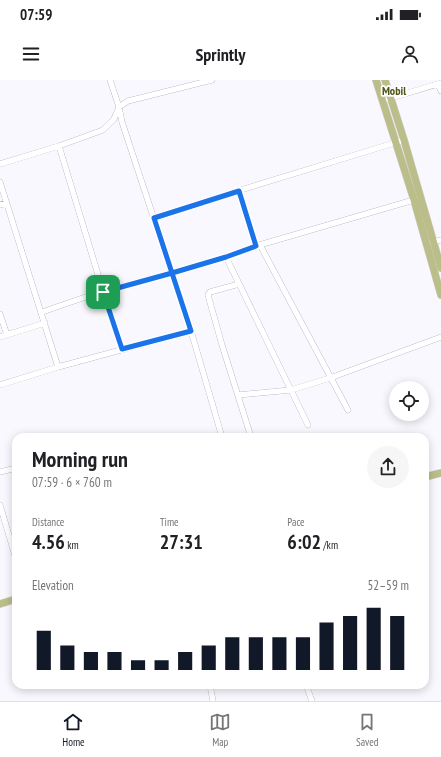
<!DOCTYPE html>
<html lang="en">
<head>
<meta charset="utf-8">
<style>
	:root { --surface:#fff; --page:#f6f6f6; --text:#202124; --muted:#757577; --line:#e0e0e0; --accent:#111827 }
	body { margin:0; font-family:"PT Sans Narrow",sans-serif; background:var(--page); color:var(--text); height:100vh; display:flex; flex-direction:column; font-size:15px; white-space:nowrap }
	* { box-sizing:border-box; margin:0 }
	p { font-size:13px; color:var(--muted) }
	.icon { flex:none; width:22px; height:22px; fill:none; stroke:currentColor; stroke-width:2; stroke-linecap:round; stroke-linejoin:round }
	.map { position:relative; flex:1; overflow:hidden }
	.side { position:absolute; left:12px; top:353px; width:417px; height:256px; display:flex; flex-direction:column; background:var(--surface); border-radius:12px; box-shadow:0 2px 10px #0003 }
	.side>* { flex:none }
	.fabs { position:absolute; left:389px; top:301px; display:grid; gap:8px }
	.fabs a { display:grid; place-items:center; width:40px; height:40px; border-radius:50%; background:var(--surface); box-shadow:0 2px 10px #0003; font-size:20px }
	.pin { position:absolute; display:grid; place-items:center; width:34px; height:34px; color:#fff; margin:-17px; border-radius:8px; box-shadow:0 2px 6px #0006 }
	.round { display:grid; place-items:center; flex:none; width:42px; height:42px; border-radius:21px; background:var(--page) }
	.head { display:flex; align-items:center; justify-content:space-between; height:68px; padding:0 20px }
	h1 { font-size:22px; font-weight:700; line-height:30px }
	.metrics { display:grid; grid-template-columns:repeat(3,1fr); gap:6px; height:68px; padding:4px 20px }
	.metrics div { display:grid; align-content:center }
	.metrics b { font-size:20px; font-weight:700 }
	.metrics small { font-size:11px; font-weight:400 }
	.metrics p { font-size:11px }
	.chart { height:112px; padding:8px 20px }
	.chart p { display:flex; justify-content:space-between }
	.chart svg { width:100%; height:72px; margin-top:4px; stroke:var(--accent); stroke-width:6 }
	.status { display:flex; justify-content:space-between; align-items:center; height:28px; padding:0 20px; background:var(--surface); direction:ltr }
	.status svg { height:11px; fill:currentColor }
	header { display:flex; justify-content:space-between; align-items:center; height:52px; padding:0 20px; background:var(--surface); font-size:18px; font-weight:700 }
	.dock { display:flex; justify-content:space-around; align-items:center; height:56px; border-top:1px solid var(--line); background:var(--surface); font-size:11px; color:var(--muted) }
	.dock a { display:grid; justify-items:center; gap:2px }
	.dock .current { color:var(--accent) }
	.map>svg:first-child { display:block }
</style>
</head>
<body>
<div class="status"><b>07:59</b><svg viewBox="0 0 49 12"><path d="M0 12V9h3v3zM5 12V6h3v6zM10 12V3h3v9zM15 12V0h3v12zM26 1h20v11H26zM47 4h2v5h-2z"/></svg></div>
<header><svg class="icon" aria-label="menu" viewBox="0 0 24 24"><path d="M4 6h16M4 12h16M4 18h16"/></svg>Sprintly<svg class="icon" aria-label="person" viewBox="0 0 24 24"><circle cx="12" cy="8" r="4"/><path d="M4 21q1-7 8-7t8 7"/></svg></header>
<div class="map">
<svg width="441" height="621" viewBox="0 0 441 621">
	<rect width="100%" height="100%" fill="#f8f8fe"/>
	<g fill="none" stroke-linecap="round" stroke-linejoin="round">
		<defs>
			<path id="minor" d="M110 0 119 27 122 42 191 251 222 357
				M438 4 441 11
				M388 19 441 3
				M59 66 103 211 122 269
				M0 84 59 66 103 50 114 39 119 27 128 21 212 0
				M0 102 58 287
				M239 111 256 166
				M0 125 6 123
				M154 139 218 117 404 60
				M430 163 441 160
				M260 165 348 330
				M226 177 308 345
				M239 204 210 212 208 215 222 265 251 357
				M42 232 103 211 172 193 226 177 256 166 417 119
				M0 234 7 255
				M0 257 45 243
				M0 305 58 287 191 251
				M238 315 291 310 330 298 441 257
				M0 392 16 388
				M0 425 16 479
				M210 605 213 621
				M306 605 312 621"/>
			<path id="major" d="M376 0 414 120 441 215
				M385 0 404 60 441 188
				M425 397 441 393
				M0 524 16 519"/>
		</defs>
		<!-- minor casing -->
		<use href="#minor" stroke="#a0a0bb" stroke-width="6"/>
		<!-- major casing -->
		<use href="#major" stroke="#d3d3d5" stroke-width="8"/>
		<!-- minor -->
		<use href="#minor" stroke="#fff" stroke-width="5.5"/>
		<!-- major -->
		<use href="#major" stroke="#bbbe89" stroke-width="7"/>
	</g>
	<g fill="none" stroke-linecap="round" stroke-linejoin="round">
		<defs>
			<path id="route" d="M103 212 122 269 191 251 172 193 226 177 256 166 239 111 154 138 172 193 103 212"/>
		</defs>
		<!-- route casing -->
		<use href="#route" stroke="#fff" stroke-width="8"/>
		<!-- route -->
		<use href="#route" stroke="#1a73e8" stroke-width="5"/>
	</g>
	<g text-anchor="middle" stroke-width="3.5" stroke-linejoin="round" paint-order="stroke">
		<!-- neighbourhood labels -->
		<g font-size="12" font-weight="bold" fill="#505318" stroke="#fff">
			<text x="394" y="15">Mobil</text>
		</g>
	</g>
</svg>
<div class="fabs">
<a><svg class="icon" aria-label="locate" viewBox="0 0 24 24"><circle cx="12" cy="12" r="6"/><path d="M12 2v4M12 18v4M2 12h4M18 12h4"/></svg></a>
</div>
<div class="pin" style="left:103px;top:212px;background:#1e9e55"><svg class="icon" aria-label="arrive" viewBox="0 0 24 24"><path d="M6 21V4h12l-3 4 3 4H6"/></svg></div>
<section class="side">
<div class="head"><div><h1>Morning run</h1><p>07:59 · 6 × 760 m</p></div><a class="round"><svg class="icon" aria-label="share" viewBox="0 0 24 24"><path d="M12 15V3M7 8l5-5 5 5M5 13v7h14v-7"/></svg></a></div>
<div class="metrics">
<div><p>Distance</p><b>4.56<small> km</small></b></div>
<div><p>Time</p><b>27:31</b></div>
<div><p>Pace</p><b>6:02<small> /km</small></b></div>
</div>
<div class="chart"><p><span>Elevation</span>52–59 m</p>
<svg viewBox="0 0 160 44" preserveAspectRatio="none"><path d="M5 44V20M15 44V29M25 44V33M35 44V33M45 44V38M55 44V38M65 44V33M75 44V29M85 44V24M95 44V24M105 44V24M115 44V24M125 44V15M135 44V11M145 44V6M155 44V11"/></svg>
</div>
</section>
</div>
<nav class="dock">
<a class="current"><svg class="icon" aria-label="home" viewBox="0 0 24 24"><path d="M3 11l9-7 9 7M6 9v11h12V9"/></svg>Home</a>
<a><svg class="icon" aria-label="map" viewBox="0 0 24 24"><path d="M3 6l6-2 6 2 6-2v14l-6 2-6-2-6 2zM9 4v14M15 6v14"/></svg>Map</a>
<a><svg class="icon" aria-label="saved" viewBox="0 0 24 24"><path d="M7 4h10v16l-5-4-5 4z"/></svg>Saved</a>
</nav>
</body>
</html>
